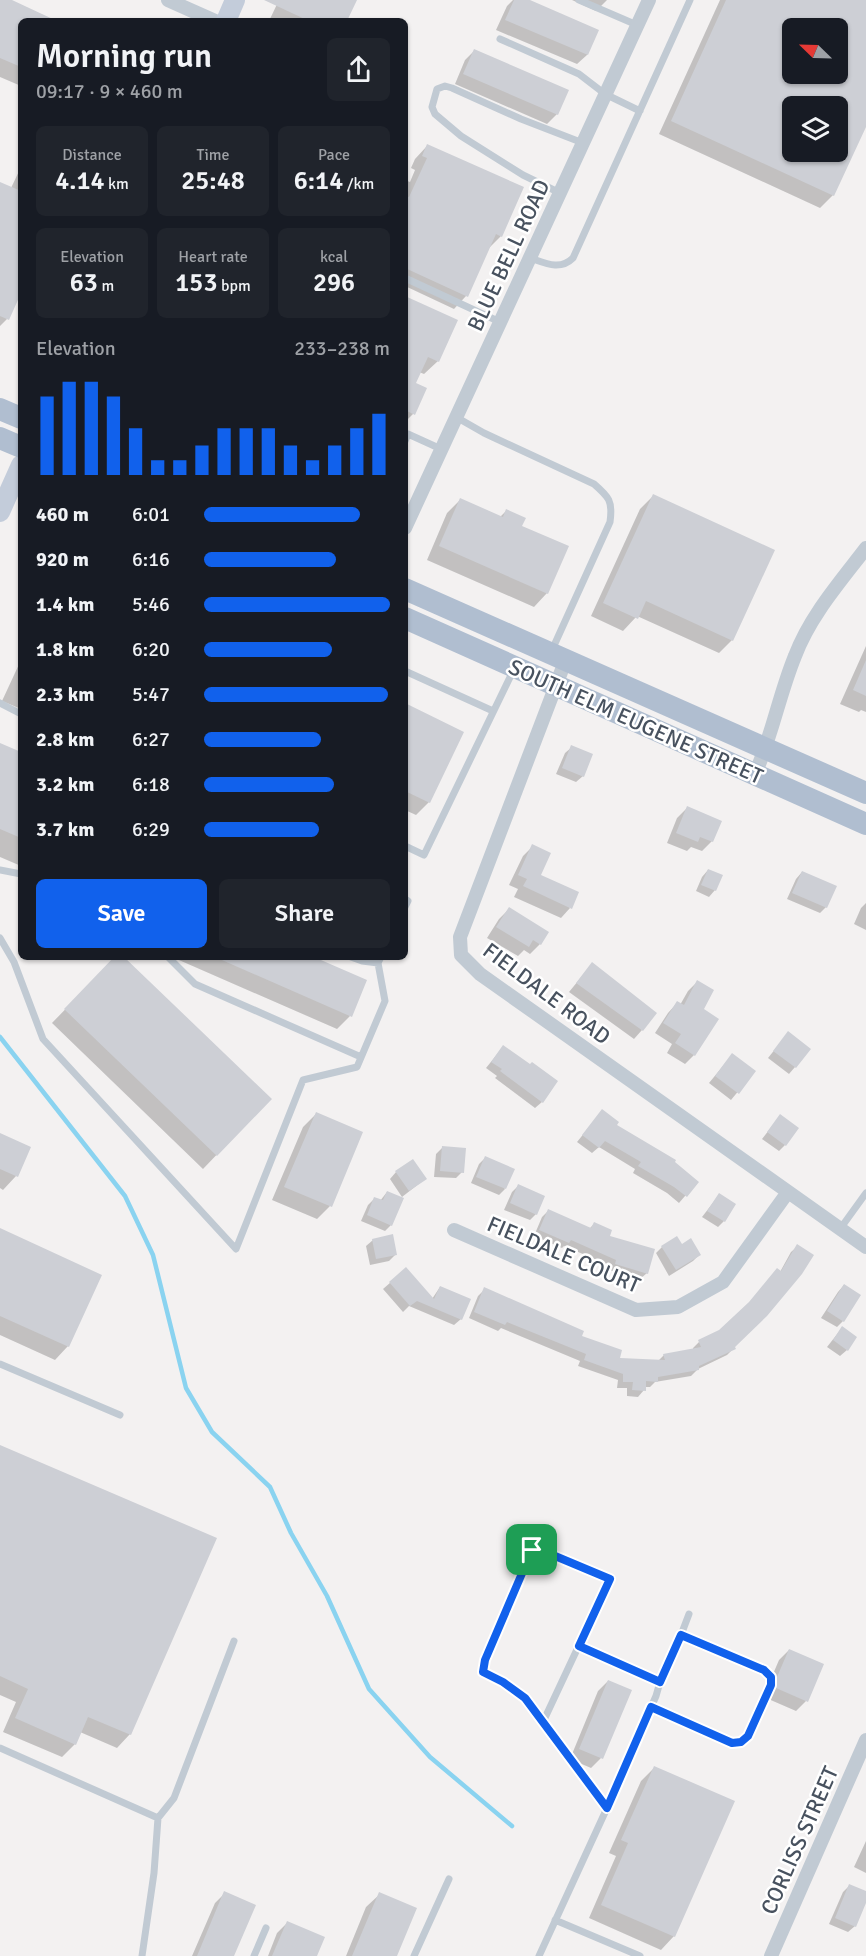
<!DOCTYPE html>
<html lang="en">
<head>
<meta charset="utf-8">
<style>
	:root { --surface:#171b24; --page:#20242c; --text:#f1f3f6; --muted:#9ea1a6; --accent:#1161ec }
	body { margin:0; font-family:Signika,sans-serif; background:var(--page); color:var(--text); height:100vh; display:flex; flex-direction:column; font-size:22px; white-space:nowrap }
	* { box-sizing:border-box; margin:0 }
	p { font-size:20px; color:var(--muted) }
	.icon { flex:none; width:33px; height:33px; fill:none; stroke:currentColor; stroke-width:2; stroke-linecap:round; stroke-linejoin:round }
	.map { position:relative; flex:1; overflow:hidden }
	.side { position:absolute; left:18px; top:18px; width:390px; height:942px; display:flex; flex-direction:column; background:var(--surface); border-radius:9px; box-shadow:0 2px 4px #0004 }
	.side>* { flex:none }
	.needle { width:39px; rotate:293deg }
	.buttons { position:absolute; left:782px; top:18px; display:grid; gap:12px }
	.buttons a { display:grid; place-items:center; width:66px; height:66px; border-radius:9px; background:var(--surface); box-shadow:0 2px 4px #0004; font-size:30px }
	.pin { position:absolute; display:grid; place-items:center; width:51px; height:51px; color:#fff; margin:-26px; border-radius:12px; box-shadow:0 3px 9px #0006 }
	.round { display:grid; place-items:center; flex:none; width:63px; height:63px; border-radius:9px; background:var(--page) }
	.headline { display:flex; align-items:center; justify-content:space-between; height:102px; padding:0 18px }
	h1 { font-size:33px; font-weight:600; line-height:45px }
	.metrics { display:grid; grid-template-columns:repeat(3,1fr); gap:9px; height:102px; padding:6px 18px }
	.metrics div { display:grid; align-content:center; border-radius:9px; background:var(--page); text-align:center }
	.metrics b { font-size:26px; font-weight:600 }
	.metrics small { font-size:16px; font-weight:400 }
	.metrics p { font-size:16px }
	.chart { height:168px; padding:12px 18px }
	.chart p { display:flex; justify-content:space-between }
	.chart svg { width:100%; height:108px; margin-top:6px; stroke:var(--accent); stroke-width:6 }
	.action { display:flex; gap:12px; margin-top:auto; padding:12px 18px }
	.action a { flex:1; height:69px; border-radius:9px; background:var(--accent); color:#fff; font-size:24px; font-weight:600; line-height:69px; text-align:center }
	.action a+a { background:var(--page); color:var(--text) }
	ul { padding:0 18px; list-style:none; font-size:20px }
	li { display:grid; grid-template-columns:96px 72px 1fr; align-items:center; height:45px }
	li i { height:15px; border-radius:8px; background:var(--accent) }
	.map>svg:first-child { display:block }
</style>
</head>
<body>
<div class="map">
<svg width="866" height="1956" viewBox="0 0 866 1956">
	<rect width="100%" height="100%" fill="#f3f1f1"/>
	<!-- shadow -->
	<path fill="#0003" fill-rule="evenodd" d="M0 0H8L54 21H21V86L0 77Z
		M279 0H355L345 21H269Z
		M513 0H526L597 30 587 55 577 64 496 30 507 6Z
		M572 0H607L596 11Z
		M720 0H866V123L833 195 820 208 659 134ZM792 28H837V74H792ZM792 106H837V152H792Z
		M475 50 557 114 547 124 455 84 465 60Z
		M427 146 501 236 488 249 466 296 454 309 405 286V180L410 182 415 170 411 168 415 159Z
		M21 167V289L7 319 0 326V183L11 188Z
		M405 298 438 361 424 374 419 372 414 384 413 414 405 422Z
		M653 496 732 640 719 653 637 616 623 631 591 616 640 509Z
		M460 500 500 517 506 511 520 527 547 593 534 607 427 560 447 513Z
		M866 646V712L861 710 859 712 840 704Z
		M21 660V709L2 701Z
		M405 705 429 802 416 815 405 810Z
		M0 745 21 754V866L0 857Z
		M572 747 583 776 576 782 556 774 565 753Z
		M687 808 712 841 702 851 691 847 687 851 667 843 677 818Z
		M533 846 539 876 570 908 561 918 514 897 518 889 509 885 523 856Z
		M708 870 715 890 709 897 696 891 702 877Z
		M802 872 826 907 820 913 787 899 796 879Z
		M866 903V930L854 924 861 908Z
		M509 909 540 944 530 954 524 950 518 956 487 938 499 919Z
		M116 957H122L270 1099 203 1169 52 1023Z
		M172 957H310L350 1016 337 1029Z
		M592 964 642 1030 634 1039 569 992Z
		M697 982 702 1010 694 1055 685 1064 667 1053 672 1044 655 1033 668 1013 677 1003 680 1005 688 991Z
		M788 1033 795 1067 789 1074 768 1058Z
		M503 1047 542 1102 535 1108 495 1078 497 1076 486 1068Z
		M732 1055 754 1072 731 1100 709 1083Z
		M602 1111 615 1125 697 1182 679 1203 667 1193 633 1173 635 1169 599 1147 592 1153 577 1142Z
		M316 1114 330 1206 317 1219 272 1200 303 1127Z
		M780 1116 785 1145 779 1151 762 1139Z
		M0 1135 29 1148 16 1176 3 1190 0 1188Z
		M443 1147 462 1172 456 1178 434 1177 436 1154Z
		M485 1158 505 1189 499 1195 471 1183 479 1164Z
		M396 1172 425 1179 402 1197 390 1179Z
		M518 1186 536 1214 530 1220 504 1210 512 1192Z
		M387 1192 391 1225 385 1231 361 1221 368 1205 375 1198 380 1201Z
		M719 1195 724 1221 718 1227 702 1217Z
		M548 1211 589 1229 594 1224 647 1273 640 1279 609 1270 611 1266 564 1246 562 1248 534 1236 542 1217Z
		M0 1230 68 1346 55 1360 0 1335Z
		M373 1240 396 1254 389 1261 370 1265 366 1246Z
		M681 1246 699 1255 693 1261 669 1276 656 1253 662 1247Z
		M798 1246 734 1348 727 1355 698 1369 691 1376 655 1382 650 1387H644V1390L638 1397 627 1396V1388H617L618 1380 578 1366 580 1361 501 1328 498 1331 469 1318 478 1296 485 1289 580 1337 618 1359 658 1361 664 1355 693 1350V1348L699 1342 720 1332 780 1272 791 1252Z
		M406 1269 432 1299 440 1287 461 1319 454 1325 409 1306 403 1312 383 1289Z
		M844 1285 843 1321 837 1327 821 1318 838 1292Z
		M842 1328 847 1350 840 1356 827 1347Z
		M0 1446 130 1734 117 1748 80 1732 75 1744 62 1757 3 1732 16 1702 0 1695Z
		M789 1650 806 1701 796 1711 766 1698 767 1688 779 1660Z
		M608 1681 601 1758 591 1768 570 1759 598 1691Z
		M654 1768 674 1936 661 1950 589 1918 616 1856 609 1853 641 1781Z
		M866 1841V1873L854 1867Z
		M849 1886 866 1893V1900L855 1926 848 1932 829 1924 843 1892Z
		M225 1893 232 1956H192L215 1903Z
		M380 1894 395 1956H346L366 1907Z
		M287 1923 315 1956H268L277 1933Z"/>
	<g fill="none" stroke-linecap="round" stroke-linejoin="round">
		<!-- stream -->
		<path stroke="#8ad3f0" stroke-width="4.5" d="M0 1037 125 1196 153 1255 186 1388 212 1432 270 1487 291 1533 327 1596 369 1689 430 1757 512 1826"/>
	</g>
	<!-- building -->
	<path fill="#cdcfd5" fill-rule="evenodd" d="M0 0H12L57 21H21V67L0 58Z
		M264 0H357L347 21H309Z
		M514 0H530L599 30 588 55 505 20Z
		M726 0H866V127L834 196 671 121ZM792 28H837V74H792ZM792 106H837V152H792Z
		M474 49 569 90 558 115 463 74Z
		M427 144 524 187 502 237 496 234 468 297 405 268V196L409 197 427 158 422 156Z
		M0 182 21 191V293L9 320 0 316Z
		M405 296 458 320 439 362 428 357 416 383 427 388 415 415 405 410Z
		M653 494 775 550 733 641 646 601 638 619 603 603Z
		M460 498 503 517 506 509 526 518 522 526 569 546 548 594 439 546Z
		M866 660V696L853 690Z
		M405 703 464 732 430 803 405 791Z
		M0 743 21 752V838L0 829Z
		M571 745 593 754 584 777 562 768Z
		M687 806 722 821 713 842 700 837 698 842 676 833Z
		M532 844 551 853 541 875 579 892 572 909 523 886 527 879 518 875Z
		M708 869 723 875 716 891 701 885Z
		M802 871 837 886 827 908 792 893Z
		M509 907 549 932 541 945 533 940 529 947 496 927Z
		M114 957H124L272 1099 217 1156 64 1009Z
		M215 957H314L367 980 352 1017Z
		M592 962 657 1013 643 1031 576 983Z
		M697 980 714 990 704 1009 719 1019 695 1056 675 1043 681 1034 663 1023 677 1001 684 1005Z
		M788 1031 811 1049 796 1068 773 1051Z
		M503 1045 530 1064 532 1062 558 1081 543 1103 500 1071 502 1069 491 1062Z
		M732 1053 756 1071 739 1094 715 1076Z
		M602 1109 619 1122 617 1125 676 1160 675 1162 699 1182 687 1197 674 1187 638 1166 641 1162 605 1141 599 1148 582 1135Z
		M316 1112 363 1132 332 1207 284 1187Z
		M780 1114 799 1128 786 1146 767 1132Z
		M0 1133 31 1147 18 1177 0 1169Z
		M442 1146 466 1148 464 1173 440 1171Z
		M485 1156 515 1169 506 1189 476 1177Z
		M413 1159 427 1179 409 1191 395 1171Z
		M518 1184 545 1196 537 1215 510 1203Z
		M387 1191 404 1198 392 1226 367 1215 374 1197 383 1200Z
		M719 1193 736 1204 725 1222 707 1211Z
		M548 1209 591 1228 594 1222 612 1230 610 1236 655 1249 648 1274 615 1264 616 1260 571 1240 569 1243 539 1230Z
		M0 1228 102 1275 69 1347 0 1316Z
		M393 1234 397 1255 376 1259 372 1239Z
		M677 1236 682 1244 691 1238 701 1255 676 1270 661 1246Z
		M797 1244 814 1255 802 1274 767 1316 735 1347 736 1349 699 1366V1370L658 1377V1382L646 1381V1391L632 1390 633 1382H623V1374L584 1360 586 1354 507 1322 505 1325 474 1312 484 1287 584 1331 582 1336 622 1350 620 1358 665 1360 663 1354 701 1347 698 1340 719 1330 749 1302 777 1268 781 1271Z
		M406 1267 434 1299 440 1286 471 1299 462 1320 417 1301 410 1306 389 1282Z
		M844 1284 861 1295 844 1322 827 1311Z
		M842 1326 857 1337 848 1351 833 1340Z
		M0 1445 217 1538 131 1735 88 1717 76 1745 15 1718 28 1689 0 1676Z
		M789 1649 824 1664 808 1702 776 1688 777 1677Z
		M608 1680 632 1690 603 1759 579 1749Z
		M654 1766 735 1801 675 1937 601 1905 628 1843 621 1840Z
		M849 1884 866 1891V1903L856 1927 835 1918Z
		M224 1891 256 1905 234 1956H197Z
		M379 1892 417 1908 397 1956H352Z
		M287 1921 325 1937 317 1956H272Z"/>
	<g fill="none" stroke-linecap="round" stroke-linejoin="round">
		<!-- service -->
		<path stroke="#c1cad3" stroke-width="7" d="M579 0 637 25
			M500 39 579 74 605 94 640 111
			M560 193 523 175 461 136 435 114 432 107 437 89 445 86 452 88 521 119 583 143
			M530 258C545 263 560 271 573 258L690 0
			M405 278 500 322
			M456 417 484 433 594 484C609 497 613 501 610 522L552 650
			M405 441 408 434 441 449
			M405 671 493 711
			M0 703 21 714
			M405 846 424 855 513 671
			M0 870 21 874
			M405 899 408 901 405 907
			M0 938 14 962 43 1039 236 1249 303 1080 357 1067 385 1001 378 963 381 957
			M168 957 195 984 361 1057
			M351 957 362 961 378 963
			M840 1229 866 1193
			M0 1364 120 1415
			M681 1635 689 1614
			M579 1646 660 1682 656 1696 607 1808
			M651 1707 732 1743 741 1742 748 1736 771 1685V1677L764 1670 681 1635 660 1682
			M0 1748 158 1818 174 1798 234 1641
			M555 1920 640 1956
			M142 1956 154 1873 158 1818
			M254 1956 266 1928
			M414 1956 449 1879
			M539 1956 607 1808 525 1698 503 1682 483 1672 485 1660 532 1550 536 1548 610 1579 543 1722"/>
		<!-- minor -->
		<path stroke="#c1cad3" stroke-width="14" d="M168 0 215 21
			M405 528 649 0
			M566 659 460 937 461 955 480 974 866 1247
			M755 774C772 736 779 695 795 656 810 616 840 582 866 548
			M454 1230 636 1310 678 1307 723 1282 788 1192
			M771 1956 866 1740"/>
		<!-- secondary -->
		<path stroke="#c3ccda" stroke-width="20" d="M226 21 235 0
			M0 512 21 465"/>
		<!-- primary -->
		<path stroke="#b0bed0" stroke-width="22" d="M0 409 21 418
			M0 438 21 447
			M405 589 866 793
			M405 618 866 824"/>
	</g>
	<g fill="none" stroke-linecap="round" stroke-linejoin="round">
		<defs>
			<path id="route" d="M536 1548 610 1579 579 1646 660 1682 681 1635 764 1670 771 1677V1685L748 1736 741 1742 732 1743 651 1707 607 1808 525 1698 503 1682 483 1672 485 1660 532 1550Z"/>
		</defs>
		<!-- route casing -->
		<use href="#route" stroke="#fff" stroke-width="12"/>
		<!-- route -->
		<use href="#route" stroke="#1161ec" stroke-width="8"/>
	</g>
	<g text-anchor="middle" stroke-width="5" stroke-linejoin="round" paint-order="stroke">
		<!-- street labels -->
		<g font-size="22" fill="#48525f" stroke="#fff">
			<text transform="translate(508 255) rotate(-65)" y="8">BLUE BELL ROAD</text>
			<text transform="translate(636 721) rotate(24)" y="8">SOUTH ELM EUGENE STREET</text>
			<text transform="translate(547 993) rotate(37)" y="8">FIELDALE ROAD</text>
			<text transform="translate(564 1254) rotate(23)" y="8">FIELDALE COURT</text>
			<text transform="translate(799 1840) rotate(-66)" y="8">CORLISS STREET</text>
		</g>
	</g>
</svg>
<div class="buttons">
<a><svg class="needle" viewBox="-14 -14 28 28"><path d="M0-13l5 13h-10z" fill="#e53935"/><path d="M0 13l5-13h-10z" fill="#9ea1a6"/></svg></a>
<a><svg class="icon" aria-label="layers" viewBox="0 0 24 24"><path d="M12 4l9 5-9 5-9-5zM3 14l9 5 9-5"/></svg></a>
</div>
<div class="pin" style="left:532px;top:1550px;background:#1e9e55"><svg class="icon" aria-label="arrive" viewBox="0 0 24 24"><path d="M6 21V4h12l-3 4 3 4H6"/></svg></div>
<section class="side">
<div class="headline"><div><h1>Morning run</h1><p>09:17 · 9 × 460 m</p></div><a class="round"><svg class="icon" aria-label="share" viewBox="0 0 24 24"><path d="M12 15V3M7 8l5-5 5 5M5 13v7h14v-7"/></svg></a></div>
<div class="metrics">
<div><p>Distance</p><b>4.14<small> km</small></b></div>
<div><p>Time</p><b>25:48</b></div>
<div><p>Pace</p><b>6:14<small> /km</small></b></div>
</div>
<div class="metrics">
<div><p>Elevation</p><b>63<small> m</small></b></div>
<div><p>Heart rate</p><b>153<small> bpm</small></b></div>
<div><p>kcal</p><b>296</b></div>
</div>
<div class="chart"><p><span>Elevation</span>233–238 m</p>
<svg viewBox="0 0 160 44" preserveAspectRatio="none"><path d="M5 44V12M15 44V6M25 44V6M35 44V12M45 44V25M55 44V38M65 44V38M75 44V32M85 44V25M95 44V25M105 44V25M115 44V32M125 44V38M135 44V32M145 44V25M155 44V19"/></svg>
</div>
<ul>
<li><b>460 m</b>6:01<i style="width:84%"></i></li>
<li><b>920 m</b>6:16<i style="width:71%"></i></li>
<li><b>1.4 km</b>5:46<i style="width:100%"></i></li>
<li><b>1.8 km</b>6:20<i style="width:69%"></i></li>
<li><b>2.3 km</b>5:47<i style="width:99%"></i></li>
<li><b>2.8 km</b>6:27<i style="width:63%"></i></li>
<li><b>3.2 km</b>6:18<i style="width:70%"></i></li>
<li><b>3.7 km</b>6:29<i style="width:62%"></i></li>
</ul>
<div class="action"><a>Save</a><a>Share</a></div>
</section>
</div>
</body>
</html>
